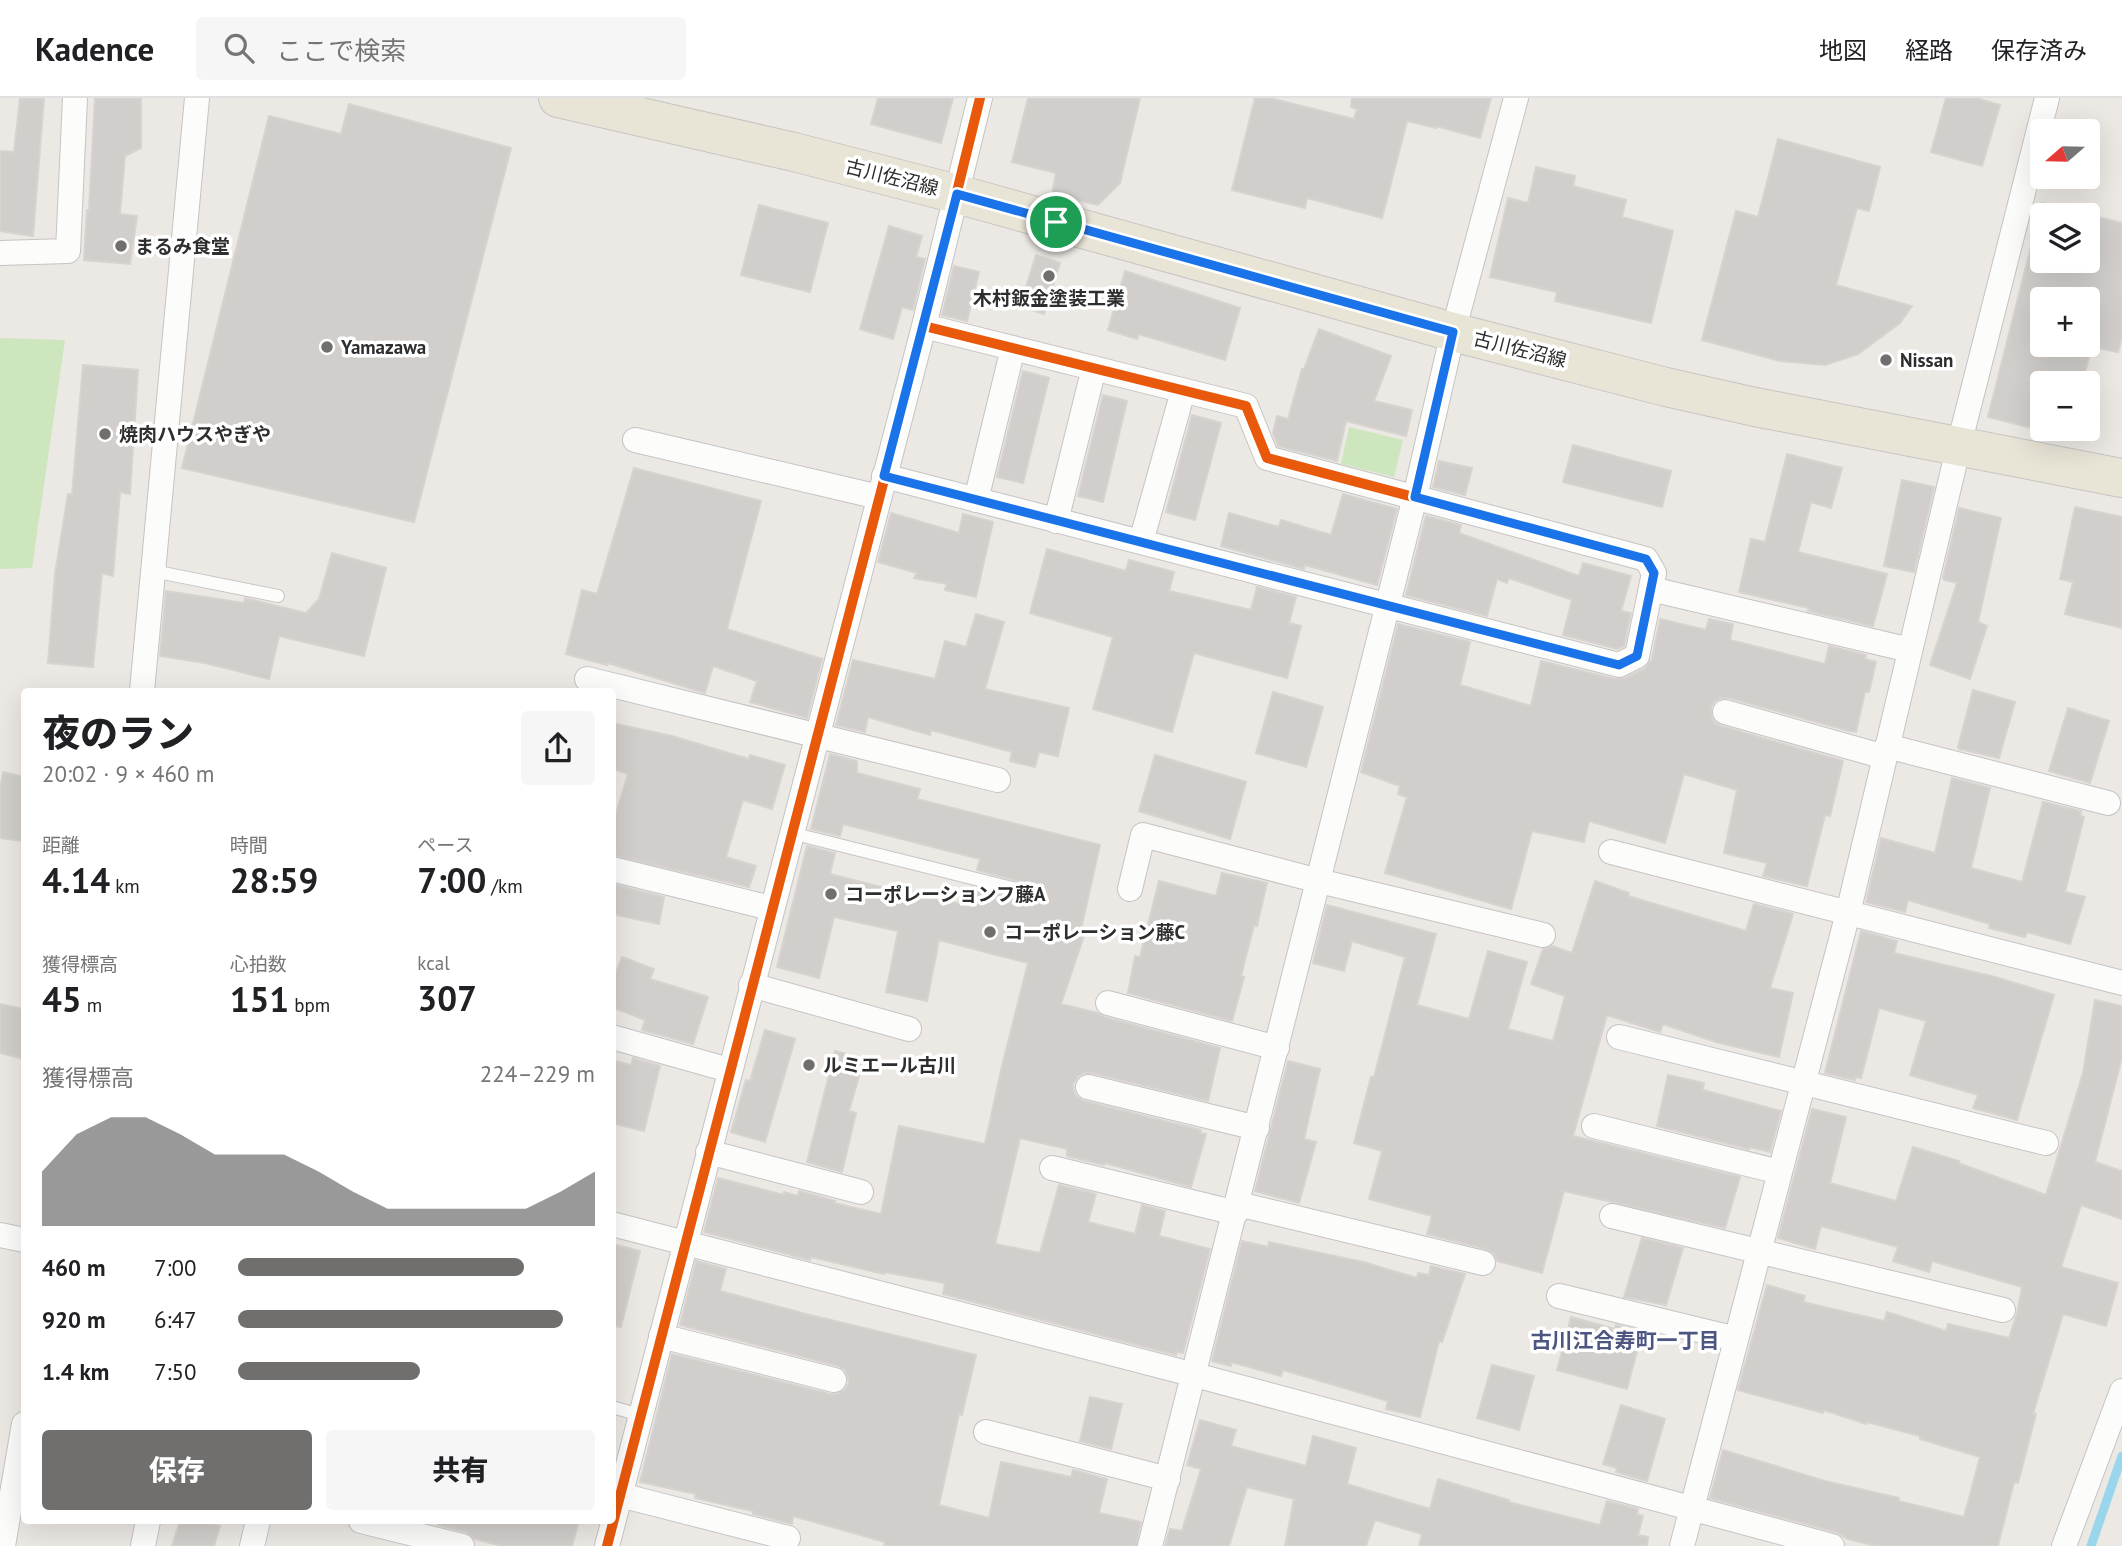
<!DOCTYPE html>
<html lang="ja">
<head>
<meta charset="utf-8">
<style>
	:root { --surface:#fff; --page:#f6f6f6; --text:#202124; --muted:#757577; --line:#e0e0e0; --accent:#706f6e }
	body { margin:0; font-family:"PT Sans","Noto Sans JP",sans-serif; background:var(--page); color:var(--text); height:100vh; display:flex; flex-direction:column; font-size:26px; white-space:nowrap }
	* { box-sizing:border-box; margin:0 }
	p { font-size:23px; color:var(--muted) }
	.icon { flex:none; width:38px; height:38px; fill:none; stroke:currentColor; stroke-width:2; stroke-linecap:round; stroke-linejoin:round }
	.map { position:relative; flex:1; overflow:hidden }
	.sheet { position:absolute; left:21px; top:590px; width:595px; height:836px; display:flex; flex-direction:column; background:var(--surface); border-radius:7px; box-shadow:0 7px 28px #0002 }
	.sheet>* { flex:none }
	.needle { width:46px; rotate:250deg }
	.controls { position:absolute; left:2030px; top:21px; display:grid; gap:14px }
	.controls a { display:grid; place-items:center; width:70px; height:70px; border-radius:7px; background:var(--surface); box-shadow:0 7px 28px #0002; font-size:35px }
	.pin { position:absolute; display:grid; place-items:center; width:60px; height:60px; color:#fff; margin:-30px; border:4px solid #fff; border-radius:50%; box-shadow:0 2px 7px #0007 }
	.round { display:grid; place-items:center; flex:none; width:74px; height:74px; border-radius:7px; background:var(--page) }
	.summary { display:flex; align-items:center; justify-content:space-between; height:119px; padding:0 21px }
	h1 { font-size:38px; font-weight:800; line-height:52px }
	.stats { display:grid; grid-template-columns:repeat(3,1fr); gap:10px; height:119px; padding:7px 21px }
	.stats div { display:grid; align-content:center }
	.stats b { font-size:35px; font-weight:800 }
	.stats small { font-size:19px; font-weight:400 }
	.stats p { font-size:19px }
	.chart { height:196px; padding:14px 21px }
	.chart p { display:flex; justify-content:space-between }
	.chart svg { width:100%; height:126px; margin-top:7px; fill:var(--accent); opacity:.7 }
	.cta { display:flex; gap:14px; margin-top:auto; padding:14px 21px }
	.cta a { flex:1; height:80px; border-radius:7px; background:var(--accent); color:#fff; font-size:28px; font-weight:800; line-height:80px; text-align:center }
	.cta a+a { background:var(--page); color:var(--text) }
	ul { padding:0 21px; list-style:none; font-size:23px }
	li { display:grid; grid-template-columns:112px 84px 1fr; align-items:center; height:52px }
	li i { height:18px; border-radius:9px; background:var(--accent) }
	header { display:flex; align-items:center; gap:42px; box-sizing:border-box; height:98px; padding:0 35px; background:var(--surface); border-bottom:2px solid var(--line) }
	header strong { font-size:33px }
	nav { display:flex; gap:38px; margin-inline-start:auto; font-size:24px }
	.search { width:490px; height:63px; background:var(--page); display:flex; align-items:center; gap:18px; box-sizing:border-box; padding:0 24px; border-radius:7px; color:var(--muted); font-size:26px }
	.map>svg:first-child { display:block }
</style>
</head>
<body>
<header>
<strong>Kadence</strong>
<div class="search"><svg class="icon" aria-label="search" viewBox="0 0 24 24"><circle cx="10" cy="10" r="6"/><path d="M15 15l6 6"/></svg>ここで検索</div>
<nav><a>地図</a><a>経路</a><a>保存済み</a></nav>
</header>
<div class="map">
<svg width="2122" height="1448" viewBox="0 0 2122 1448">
	<rect width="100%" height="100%" fill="#ece8e4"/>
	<!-- green -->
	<path fill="#cee6be" d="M0 240 65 242 32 470 0 471Z
		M1349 329 1403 342 1394 379 1341 366Z"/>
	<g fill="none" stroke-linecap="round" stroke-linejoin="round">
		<!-- stream -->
		<path stroke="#99d6ec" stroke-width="9" d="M2091 1448 2122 1358"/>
	</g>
	<!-- building -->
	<path fill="#d1cecb" stroke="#d7d4d0" stroke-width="2" fill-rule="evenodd" d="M20 0H44L33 138 0 133V53L14 54Z
		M95 0H141V50L125 58 120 116 137 118 130 166 84 162 87 112H89Z
		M878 0H953L941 45 871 26Z
		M1028 0H1140L1120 85 1098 107 1052 96 1056 75 1012 64Z
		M1255 0H1270L1354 21 1357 11 1351 9 1352 0H1491L1480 40 1436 28V30L1407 23 1382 120 1307 100 1305 110 1232 92Z
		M1946 0H1976L2000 7 1982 68 1931 54Z
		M349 6 511 50 414 424 182 370 269 18 341 36Z
		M1778 41 1880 69 1869 113 1857 110 1836 187 1912 208 1900 225 1858 256 1825 267 1780 263 1702 242 1736 113 1758 119Z
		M1536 69 1575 78 1573 88 1626 102 1622 119 1673 133 1651 225 1555 203 1557 194 1490 179 1508 100 1528 105Z
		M2042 105 2122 125V239L2118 254 2092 249 2082 285H2042V331H2071L2068 339 1988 319ZM2042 117H2088V163H2042ZM2042 201H2088V247H2042Z
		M759 107 828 125 810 194 741 177Z
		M889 128 922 138 916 159 925 161 913 212 902 209 893 241 860 231Z
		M1036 157 1060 165 1044 216 1020 208Z
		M954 168 979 174 967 223 942 217Z
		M1125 173 1240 210 1225 262 1139 236 1137 241 1108 232Z
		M1319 231 1391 258 1374 303 1412 312 1406 338 1346 323 1337 363 1278 348 1273 335 1277 318 1288 321 1302 271H1304Z
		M83 267 138 272 130 396 120 394 113 478 102 475 93 569 48 565 55 476 68 396 72 397Z
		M1023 273 1049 280 1023 385 997 379Z
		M1103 297 1127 303 1103 404 1078 398Z
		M1192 317 1221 325 1195 422 1166 414Z
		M1573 347 1671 373 1662 409 1563 384Z
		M1787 356 1842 370 1831 410 1811 404 1798 454 1887 476 1873 528 1808 513 1809 510 1739 494 1751 441 1765 444Z
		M1439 363 1472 370 1465 397 1433 389Z
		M634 370 761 403 727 531 822 561 807 620 750 604 757 583 713 568 705 595 608 565 607 567 566 556 582 492 597 496Z
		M1902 382 1934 389 1914 474 1884 468Z
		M1343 396 1397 411 1377 487 1305 467 1304 471 1221 448 1229 415 1279 429 1281 422 1331 437Z
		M2075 409 2122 419V530L2065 516 2073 484 2060 481Z
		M1959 410 2001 420 1978 524 1987 528 1970 581 1930 567 1957 485 1944 482 1943 480Z
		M891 415 959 435 963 416 993 424 976 499 945 492 947 486 914 480 917 475 878 464Z
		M1426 418 1461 427 1459 435 1579 478 1583 465 1631 478 1621 513 1631 515 1624 548 1617 551 1563 537 1572 502 1509 480 1507 485 1497 481 1487 518 1406 497Z
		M1047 451 1126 473 1129 462 1174 474 1169 493 1251 512 1257 489 1296 499 1289 525 1301 528 1287 580 1194 555 1172 634 1093 611 1113 539 1030 515Z
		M332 455 386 470 364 558 279 538 269 581 205 565 160 558 166 493 244 505 245 500 306 515 319 501Z
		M976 516 1004 524 985 591 1069 610 1058 658 1039 654 1035 669 1010 663 1012 654 931 632 930 637 868 619 865 634 836 627 853 562 935 581 945 543 966 549Z
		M1660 521 1706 532 1709 521 1733 526 1730 542 1825 566 1829 548 1866 557 1865 561 1876 564 1869 594H1865L1856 634 1849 633 1729 600H1721L1715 603 1711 609V618L1715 625 1721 628 1843 663 1830 718 1825 717 1807 788 1763 778 1767 765 1724 755 1737 692 1684 676 1665 745 1589 723 1584 744 1532 733 1511 811 1385 775 1407 699 1398 696 1400 688 1361 674 1398 526 1470 544 1460 587 1531 608 1541 563 1615 581 1626 580 1644 571 1652 561Z
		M1973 592 2015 604 1999 660 1959 651 1958 649Z
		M1273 594 1323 609 1306 669 1256 655Z
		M2068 610 2109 623 2090 685 2049 673Z
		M612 625 672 638 749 661 750 657 785 667 772 711 743 702 726 759 756 768 749 789 612 757V729L628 676 612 670Z
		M830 656 857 663V675L920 691 917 701 1100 747 1081 831 1086 832 1061 906 1097 915 1104 919 1220 950 1208 1003 1092 975H1084L1078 978 1073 986 1074 994 1077 999 1084 1003 1201 1032 1200 1035 1206 1036 1191 1089 1105 1065 1104 1067 1067 1058V1051L1020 1040 995 1146 1040 1155 1059 1087 1096 1096 1088 1124 1135 1136 1142 1107 1165 1113 1159 1138 1210 1151 1183 1255 1176 1254V1257L943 1196 945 1185 884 1174V1176L811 1159 810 1162 704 1134 718 1080 784 1097V1094L798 1098 799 1093 835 1103 834 1105 881 1116 899 1028 985 1046 1002 968 1028 865 939 842 927 903 886 894 898 833 834 819 819 880 777 869 807 748 835 755 830 776 885 790 967 807 972 789 1019 801 1027 798 1028 789 1022 784 977 772 980 761 843 726 840 738 811 731Z
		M1155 657 1246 684 1230 741 1139 713Z
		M3 674 24 679V743L0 740V691Z
		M1952 680 1990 690 1971 770 2022 784 2043 704 2081 713 2080 718 2084 719 2065 794 2085 799 2070 846 2027 834 2025 839 1989 830 1990 826 1908 802 1905 814 1866 804 1881 740 1935 755Z
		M1222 775 1267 785 1257 828 1254 827 1241 878 1244 879 1232 923 1128 895 1135 858 1140 859 1159 783 1216 798Z
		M1595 783 1629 795 1628 798 1746 833 1754 806 1793 816 1770 890 1793 895 1779 959 1716 944 1663 926 1660 934 1607 917 1573 1038 1740 1079 1725 1130 1564 1093 1542 1175 1497 1163 1494 1155 1486 1151 1427 1136 1432 1118 1369 1101 1382 1053 1354 1045 1371 979H1374L1405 859 1352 843 1344 873 1313 865 1327 807 1436 836 1417 907 1469 921 1488 853 1527 864 1508 931 1553 943 1565 898 1531 886 1543 851 1552 848 1572 855Z
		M612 786 664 799 659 826 612 816Z
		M1861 833 1897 843 1894 855 1995 879 2054 897 2017 1022 1973 1010 1978 997 1910 977 1926 923 1879 910 1861 980 1856 979 1855 982 1825 975Z
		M622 859 654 871 650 881 708 899 693 946 642 932 645 922 612 909V885Z
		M2095 902 2122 908V959L2095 1064 2122 1073V1121L2081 1107 2061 1169 2118 1185 2106 1228 2063 1216 2033 1316H2036L2018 1385 2014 1384 1998 1448H1876L1848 1441 1836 1434 1710 1400 1723 1352 1825 1383 1899 1400 1898 1403 1964 1419 1980 1359 1920 1341V1338L1867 1324 1866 1326 1824 1312 1823 1315 1738 1292 1767 1187 1805 1198 1803 1204 1884 1223 1887 1214 1946 1233 1948 1226 2009 1240 2017 1216 2022 1189 1932 1163 1929 1174 1893 1163 1898 1149 1821 1128 1815 1151 1778 1140 1812 1011 1846 1019 1830 1085 1896 1103 1913 1049 1959 1063 1958 1065 2046 1097 2083 975Z
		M0 906 24 911V961L0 955Z
		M765 932 795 941 765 1044 731 1034 746 982 750 983Z
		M835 953 864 961 849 1013 856 1015 842 1074 807 1064Z
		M633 960 660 968 644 1033 612 1025V962L631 967Z
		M1288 963 1320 971 1304 1041 1316 1044 1299 1105 1255 1093Z
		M1668 977 1704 985 1703 992 1781 1013 1770 1054 1750 1049 1749 1051 1657 1028Z
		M1642 1140 1683 1150 1666 1207 1624 1199Z
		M1242 1143 1268 1149 1269 1144 1363 1164 1417 1180 1418 1175 1429 1177 1431 1168 1465 1176 1442 1244 1439 1243 1420 1319 1386 1311 1388 1303 1283 1272 1281 1278 1231 1264V1268L1212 1263Z
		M612 1146 640 1153 621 1229 612 1228Z
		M696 1163 726 1171 720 1193 806 1216 976 1257 962 1317 959 1316 939 1407 989 1420 1001 1364 1071 1379 1073 1372 1107 1381 1099 1415 1141 1424 1136 1448H884L885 1444 793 1418 792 1426 753 1416V1413L695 1400 696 1396 640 1384 672 1256 830 1296H837L844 1293 849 1285 848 1279 845 1272 838 1268 680 1227Z
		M1571 1219 1615 1231 1616 1227 1642 1234 1627 1291 1557 1272Z
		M1492 1267 1534 1278 1519 1332 1477 1320Z
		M1090 1299 1122 1306 1111 1351 1080 1343Z
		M1621 1307 1665 1321 1647 1383 1616 1374 1617 1370 1603 1366Z
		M1200 1322 1236 1332 1231 1348 1306 1368 1313 1338 1356 1350 1347 1386 1430 1411 1438 1381 1509 1402 1508 1404 1600 1427 1607 1403 1638 1411 1637 1416 1643 1418 1638 1437 1648 1439 1647 1448H1419L1422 1436 1375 1422 1366 1448H1285L1294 1401 1247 1389 1229 1448H1165L1170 1431 1182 1433 1201 1371 1187 1367Z
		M180 1423H201L220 1428 214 1448H172Z
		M438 1423H579L572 1448H502L475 1441 466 1434 438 1427Z"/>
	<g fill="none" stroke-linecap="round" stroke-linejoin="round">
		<defs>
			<path id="service" d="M153 473 278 498
				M791 735 1020 792
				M612 1309 640 1317"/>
			<path id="minor" d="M0 155 68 153 75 0
				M635 342 879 399
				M884 378 1619 567 1637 558 1654 475 1646 461 1267 360 1246 308 924 228
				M976 402 1013 250
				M1056 423 1094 270
				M1141 444 1183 293
				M1651 491 1910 552
				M587 581 998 682
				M142 593 197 0
				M1725 614 1885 659
				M1887 648 2108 705
				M1611 754 2122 885
				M612 771 771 810
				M1130 791 1143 737 1319 783 1543 837
				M751 887 909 931
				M1108 905 1277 950
				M612 939 729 972
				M1619 939 2046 1045
				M1088 989 1257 1030
				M1594 1028 1780 1074
				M708 1054 861 1094
				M1052 1070 1236 1115
				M1238 1106 1483 1165
				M1612 1118 2003 1212
				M612 1126 1195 1277 1832 1448
				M0 1137 24 1142
				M1559 1198 1736 1241
				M661 1238 834 1282
				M986 1334 1168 1381
				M620 1397 788 1440
				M361 1423 462 1448
				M3 1448 24 1326
				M143 1448 148 1423
				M252 1448 258 1423
				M607 1448 924 228 980 0
				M1150 1448 1415 399 1453 234 1516 0
				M1682 1448 1848 815 1959 347 2047 0
				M2064 1448 2122 1293"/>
			<path id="primary" d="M558 0 794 54 957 96 1453 234 1666 289 1755 309 2122 380"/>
		</defs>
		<!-- service casing -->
		<use href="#service" stroke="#c5c4c5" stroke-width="14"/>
		<!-- minor casing -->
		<use href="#minor" stroke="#c5c4c5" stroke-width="26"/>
		<!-- primary casing -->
		<use href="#primary" stroke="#c6c5c4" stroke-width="40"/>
		<!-- service -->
		<use href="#service" stroke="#fcfcfb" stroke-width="12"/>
		<!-- minor -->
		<use href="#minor" stroke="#fcfcfb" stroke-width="24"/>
		<!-- primary -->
		<use href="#primary" stroke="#e8e4d6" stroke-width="38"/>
		<defs>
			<path id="cycleway" d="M884 378 1619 567 1637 558 1654 475 1646 461 1267 360 1246 308 924 228
				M607 1448 924 228 980 0"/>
		</defs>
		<!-- cycleway casing -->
		<use href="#cycleway" stroke="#fff" stroke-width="15"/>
		<!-- cycleway -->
		<use href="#cycleway" stroke="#e8590c" stroke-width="10"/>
	</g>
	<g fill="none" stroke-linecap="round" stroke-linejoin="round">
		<defs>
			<path id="route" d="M957 96 1453 234 1415 399 1646 461 1654 475 1637 558 1619 567 884 378Z"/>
		</defs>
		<!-- route casing -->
		<use href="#route" stroke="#fff" stroke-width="14"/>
		<!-- route -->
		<use href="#route" stroke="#1a73e8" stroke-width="9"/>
	</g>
	<!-- markers -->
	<g fill="#706f6e" stroke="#fff" stroke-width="2.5">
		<circle cx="121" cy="148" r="7"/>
		<circle cx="1049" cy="178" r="7"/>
		<circle cx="327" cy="249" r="7"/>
		<circle cx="1886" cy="262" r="7"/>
		<circle cx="105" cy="336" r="7"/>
		<circle cx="831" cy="796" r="7"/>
		<circle cx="990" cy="834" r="7"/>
		<circle cx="809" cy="967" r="7"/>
	</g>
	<g text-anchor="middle" stroke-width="7" stroke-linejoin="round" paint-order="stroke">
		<!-- street labels -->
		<g font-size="19" fill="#2e2e2e" stroke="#fff">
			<text transform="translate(892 79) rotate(14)" y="7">古川佐沼線</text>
			<text transform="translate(1520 251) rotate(14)" y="7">古川佐沼線</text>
		</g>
		<!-- poi labels -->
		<g font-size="19" font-weight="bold" fill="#2e2e2e" stroke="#fff" text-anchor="start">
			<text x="135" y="155">まるみ食堂</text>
			<text x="1049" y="207" text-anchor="middle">木村鈑金塗装工業</text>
			<text x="341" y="256">Yamazawa</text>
			<text x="1900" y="269">Nissan</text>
			<text x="119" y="343">焼肉ハウスやぎや</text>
			<text x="845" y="803">コーポレーションフ藤A</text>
			<text x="1004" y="841">コーポレーション藤C</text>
			<text x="823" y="974">ルミエール古川</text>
		</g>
		<!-- neighbourhood labels -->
		<g font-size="21" font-weight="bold" fill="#4d5680" stroke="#fff">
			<text x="1625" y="1250">古川江合寿町一丁目</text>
		</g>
	</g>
</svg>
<div class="controls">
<a><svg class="needle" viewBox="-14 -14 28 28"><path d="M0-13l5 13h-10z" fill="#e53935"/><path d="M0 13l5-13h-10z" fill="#757577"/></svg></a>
<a><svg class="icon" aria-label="layers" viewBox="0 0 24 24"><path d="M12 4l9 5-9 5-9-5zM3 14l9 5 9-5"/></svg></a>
<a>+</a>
<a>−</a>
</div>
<div class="pin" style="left:1056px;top:124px;background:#1e9e55"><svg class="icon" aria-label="arrive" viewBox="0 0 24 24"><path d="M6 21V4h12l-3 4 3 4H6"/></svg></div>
<section class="sheet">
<div class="summary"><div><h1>夜のラン</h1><p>20:02 · 9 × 460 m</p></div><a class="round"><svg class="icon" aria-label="share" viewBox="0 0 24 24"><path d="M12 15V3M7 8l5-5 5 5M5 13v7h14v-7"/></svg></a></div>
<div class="stats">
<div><p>距離</p><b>4.14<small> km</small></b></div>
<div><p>時間</p><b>28:59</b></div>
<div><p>ペース</p><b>7:00<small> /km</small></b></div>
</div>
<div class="stats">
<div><p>獲得標高</p><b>45<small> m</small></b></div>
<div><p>心拍数</p><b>151<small> bpm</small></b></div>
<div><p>kcal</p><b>307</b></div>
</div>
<div class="chart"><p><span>獲得標高</span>224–229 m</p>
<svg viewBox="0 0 160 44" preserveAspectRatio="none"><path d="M0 44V25L10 12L20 6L30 6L40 12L50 19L60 19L70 19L80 25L90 32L100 38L110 38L120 38L130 38L140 38L150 32L160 25V44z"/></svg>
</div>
<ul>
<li><b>460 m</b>7:00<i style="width:80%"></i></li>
<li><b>920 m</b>6:47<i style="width:91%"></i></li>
<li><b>1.4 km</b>7:50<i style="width:51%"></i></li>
</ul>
<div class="cta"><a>保存</a><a>共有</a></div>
</section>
</div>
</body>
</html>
